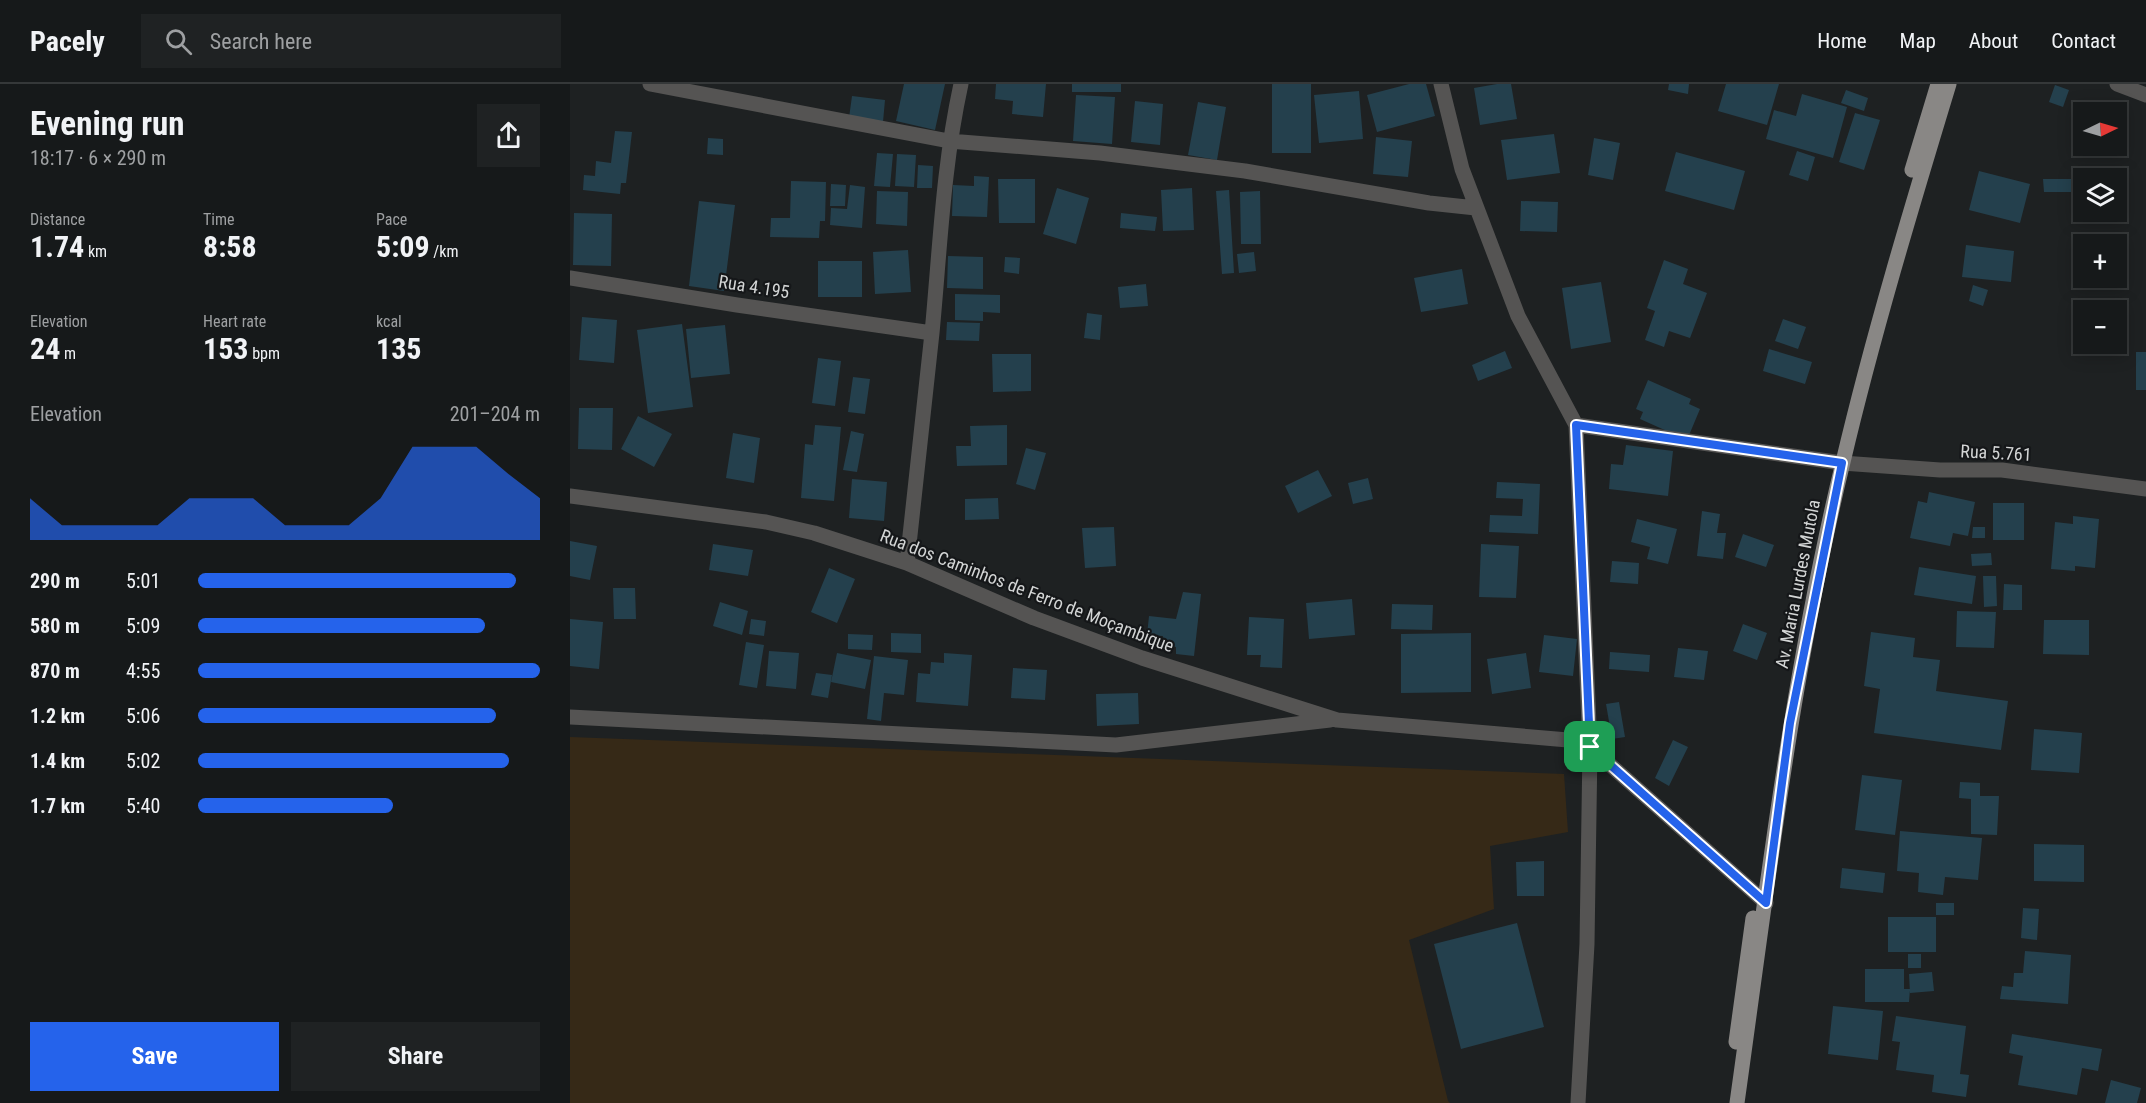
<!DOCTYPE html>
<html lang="en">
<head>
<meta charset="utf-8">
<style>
	:root { --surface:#16191a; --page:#1f2223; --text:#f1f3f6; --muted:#9ea0a2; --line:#353839; --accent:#2563eb }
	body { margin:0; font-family:"Roboto Condensed",sans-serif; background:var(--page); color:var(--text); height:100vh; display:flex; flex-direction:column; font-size:22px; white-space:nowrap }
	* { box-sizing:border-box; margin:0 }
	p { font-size:20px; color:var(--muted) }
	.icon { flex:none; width:33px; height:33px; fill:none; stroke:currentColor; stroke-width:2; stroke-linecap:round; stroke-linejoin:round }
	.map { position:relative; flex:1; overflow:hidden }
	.drawer { display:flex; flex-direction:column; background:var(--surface); width:570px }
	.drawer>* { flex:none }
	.needle { width:39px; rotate:85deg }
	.tools { position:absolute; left:1503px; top:18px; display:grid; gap:12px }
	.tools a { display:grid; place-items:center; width:54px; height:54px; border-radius:0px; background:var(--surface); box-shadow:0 3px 15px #0003,0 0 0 2px var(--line); font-size:30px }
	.pin { position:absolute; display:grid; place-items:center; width:51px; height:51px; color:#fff; margin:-26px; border-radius:12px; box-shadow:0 3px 9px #0006 }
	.round { display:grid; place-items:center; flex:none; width:63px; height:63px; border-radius:0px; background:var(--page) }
	.head { display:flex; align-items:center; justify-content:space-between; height:102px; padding:0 30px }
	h1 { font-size:33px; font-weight:700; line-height:45px }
	.metrics { display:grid; grid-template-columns:repeat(3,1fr); gap:9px; height:102px; padding:6px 30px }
	.metrics div { display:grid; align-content:center }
	.metrics b { font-size:30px; font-weight:700 }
	.metrics small { font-size:16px; font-weight:400 }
	.metrics p { font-size:16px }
	.chart { height:168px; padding:12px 30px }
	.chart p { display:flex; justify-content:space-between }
	.chart svg { width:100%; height:108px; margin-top:6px; fill:var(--accent); opacity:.7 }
	.cta { display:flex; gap:12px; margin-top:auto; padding:12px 30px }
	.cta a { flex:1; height:69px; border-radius:0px; background:var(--accent); color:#fff; font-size:24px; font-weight:700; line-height:69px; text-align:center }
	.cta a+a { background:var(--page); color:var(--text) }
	ul { padding:0 30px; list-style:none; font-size:20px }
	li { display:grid; grid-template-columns:96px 72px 1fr; align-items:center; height:45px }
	li i { height:15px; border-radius:8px; background:var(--accent) }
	header { display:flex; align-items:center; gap:36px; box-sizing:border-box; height:84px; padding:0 30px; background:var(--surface); border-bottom:2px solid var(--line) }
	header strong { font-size:28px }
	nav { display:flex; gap:33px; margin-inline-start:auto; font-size:21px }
	.search { width:420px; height:54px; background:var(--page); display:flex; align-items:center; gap:15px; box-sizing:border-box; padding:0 21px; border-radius:0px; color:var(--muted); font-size:22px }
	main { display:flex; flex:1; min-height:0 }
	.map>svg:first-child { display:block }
</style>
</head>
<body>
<header>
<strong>Pacely</strong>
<div class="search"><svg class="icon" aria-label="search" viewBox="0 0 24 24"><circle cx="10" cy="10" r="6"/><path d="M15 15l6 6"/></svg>Search here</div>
<nav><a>Home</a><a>Map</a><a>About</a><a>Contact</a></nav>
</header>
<main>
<section class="drawer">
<div class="head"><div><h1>Evening run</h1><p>18:17 · 6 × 290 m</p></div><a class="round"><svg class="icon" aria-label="share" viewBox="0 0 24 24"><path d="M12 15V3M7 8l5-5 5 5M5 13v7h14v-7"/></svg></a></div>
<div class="metrics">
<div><p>Distance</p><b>1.74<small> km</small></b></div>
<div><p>Time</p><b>8:58</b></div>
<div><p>Pace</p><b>5:09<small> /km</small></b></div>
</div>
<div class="metrics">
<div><p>Elevation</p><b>24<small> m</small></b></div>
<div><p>Heart rate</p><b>153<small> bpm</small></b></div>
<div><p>kcal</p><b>135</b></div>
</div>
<div class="chart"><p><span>Elevation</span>201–204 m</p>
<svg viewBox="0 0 160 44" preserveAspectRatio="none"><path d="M0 44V27L10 38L20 38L30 38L40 38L50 27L60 27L70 27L80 38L90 38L100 38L110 27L120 6L130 6L140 6L150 17L160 27V44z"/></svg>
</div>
<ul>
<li><b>290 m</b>5:01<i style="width:93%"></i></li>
<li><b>580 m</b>5:09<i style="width:84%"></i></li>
<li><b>870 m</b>4:55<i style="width:100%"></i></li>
<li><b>1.2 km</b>5:06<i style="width:87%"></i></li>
<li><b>1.4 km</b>5:02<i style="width:91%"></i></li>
<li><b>1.7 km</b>5:40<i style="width:57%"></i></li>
</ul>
<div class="cta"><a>Save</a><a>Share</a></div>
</section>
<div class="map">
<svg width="1576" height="1019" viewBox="0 0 1576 1019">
	<rect width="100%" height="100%" fill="#1e2122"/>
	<!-- green -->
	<path fill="#362917" d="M0 653 994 690 998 748 920 762 924 825 839 856 878 1017 880 1019H0Z"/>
	<!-- building -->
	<path fill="#24404d" d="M334 0H375L365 46 326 37Z
		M426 0H476L473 33 442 30 443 17 425 15Z
		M502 0H551V8H502Z
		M702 0H741V69H702Z
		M839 0H856L865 32 807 48 797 11Z
		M927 0H941L947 35 910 41 904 4Z
		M1099 0H1119L1118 10 1098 6Z
		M1156 0H1209L1197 41 1148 27Z
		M1485 1 1499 6 1493 23 1479 18Z
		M1276 6 1298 14 1294 27 1271 19Z
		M789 7 793 55 749 59 744 11Z
		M1232 10 1277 23 1263 74 1196 55 1204 26 1226 32Z
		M506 11 545 13 542 60 503 57Z
		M282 12 315 16 313 38 279 34Z
		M565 17 593 20 590 61 561 58Z
		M628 18 656 23 647 76 618 71Z
		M1285 29 1310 36 1294 86 1269 78Z
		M45 47 62 48 56 99H51L50 110 13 106 14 91 25 92 26 77 41 79Z
		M984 50 990 89 937 96 931 56Z
		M806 53 842 57 838 93 803 90Z
		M138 54 153 55V71L137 70Z
		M1024 54 1050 59 1043 96 1018 91Z
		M1227 67 1245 73 1238 97 1219 91Z
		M1106 68 1175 87 1164 126 1095 107Z
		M307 69 323 70 320 103 304 102Z
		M327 70 346 71 344 103 325 102Z
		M348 81 363 82 362 104H347Z
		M1409 87 1460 100 1450 139 1399 126Z
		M404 92 419 93 417 133 382 132 383 101 404 102Z
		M428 95H465V139H429Z
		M1473 95H1514V108H1474Z
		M221 97 256 98 255 137H250L249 154 200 153 201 134H220Z
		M261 100 276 101 275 122H260Z
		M280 101 295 103 292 144 260 141 261 124 277 125Z
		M487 104 519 114 506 160 473 150Z
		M622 104 624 146 593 147 591 106Z
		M659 106 664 189 652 190 646 107Z
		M307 107 338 108 337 142 306 140Z
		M690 107 691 160H671L670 108Z
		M129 117 165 121 154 207 119 202Z
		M951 117 988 118 987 148 950 147Z
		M4 129 42 130 41 182 3 181Z
		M551 129 587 133 585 147 550 144Z
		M1396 161 1444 167 1441 198 1392 193Z
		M338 166 341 208 305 210 303 168Z
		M684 168 686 187 669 189 667 170Z
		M378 172 413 173V205L377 204Z
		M435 173 450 174 449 190 434 188Z
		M1094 176 1118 185 1113 200 1137 209 1120 254 1099 247 1094 263 1075 256 1085 227 1077 224Z
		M248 177H292V213H248Z
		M892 185 898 220 851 228 844 194Z
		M1031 198 1041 258 1001 265 992 204Z
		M576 200 578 222 550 224 548 203Z
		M1403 201 1418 206 1413 222 1399 217Z
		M385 210 430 211V229L413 228V237L385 236Z
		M517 229 532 231 530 256 514 254Z
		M12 233 47 236 44 279 9 276Z
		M1213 235 1236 243 1228 265 1205 257Z
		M377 238 410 239 409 257 376 256Z
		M112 240 123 323 78 329 67 246Z
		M155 241 160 290 121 294 116 245Z
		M1199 265 1242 278 1235 300 1193 287Z
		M935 267 942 284 908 297 902 281Z
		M1566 268H1576V306H1566Z
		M422 270H461V307L423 308Z
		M248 274 271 277 265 322 242 319Z
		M283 293 300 295 295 330 278 328Z
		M1078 296 1121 315 1119 320 1130 325 1117 356 1070 335 1073 328 1066 325Z
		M9 324H43L42 366 8 365Z
		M68 332 102 350 84 383 51 365Z
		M245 341 271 343 264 417 231 414 235 360 243 361Z
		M437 341V381L387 382 386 362H401L400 342Z
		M281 347 294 350 287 388 273 386Z
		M163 349 190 354 184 399 156 394Z
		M1056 361 1103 367 1098 412 1039 405 1041 380 1053 381Z
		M456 364 476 369 465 406 446 400Z
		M748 386 762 412 728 429 715 402Z
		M798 394 803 415 783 420 778 399Z
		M282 395 317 398 314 437 279 434Z
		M927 398 970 400 968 450 919 448 920 431 952 432 953 415 926 414Z
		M1359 408 1405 418 1398 452 1383 449 1380 462 1340 454 1348 417 1357 419Z
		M428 414 429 435 395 436V415Z
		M1423 419H1454V456H1423Z
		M1132 427 1150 430 1147 449H1156L1153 475 1127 472Z
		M1503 432 1529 435 1525 484 1505 482V487L1481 485 1485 438 1503 440Z
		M1067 435 1107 445 1098 480 1077 475 1080 463 1061 458Z
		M544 443 546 482 515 484 512 444Z
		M1403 443H1415V454H1402Z
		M1173 450 1204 461 1196 483 1165 473Z
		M0 457 27 462 20 496 0 492Z
		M143 460 183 466 178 492 139 486Z
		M911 460 949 462 946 514 909 513Z
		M1421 469 1422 481 1402 482 1401 470Z
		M1042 477 1069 479 1068 500 1040 498Z
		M1349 483 1406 492 1402 520 1344 511Z
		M259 484 285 495 267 539 241 528Z
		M1413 492H1426L1427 522 1414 523Z
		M1434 500 1452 501V526H1433Z
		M43 504H65L66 535H44Z
		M613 508 631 510 624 572 606 570V563L592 561 593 552 577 551 579 532 606 535Z
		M782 515 785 551 739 555 736 519Z
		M150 518 178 527 172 551 143 542Z
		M822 520 863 521 862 546 821 545Z
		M1387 527 1426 528 1424 564 1386 563Z
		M679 533 714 535 712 584 690 583 691 571H677Z
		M0 535 33 538 29 585 0 582Z
		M181 535 196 537 194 552 179 550Z
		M1474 536H1519V571L1473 570Z
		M1173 540 1197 549 1187 576 1163 567Z
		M1301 548 1345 554 1343 573 1370 576 1366 607 1438 617 1431 666 1304 649 1310 605 1294 602Z
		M321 549 351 550V569L321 568Z
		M901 549V608L831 609V550Z
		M278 550 303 551 302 566 278 565Z
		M974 551 1007 555 1003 592 969 588Z
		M176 558 194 561 187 604 169 601Z
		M1108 564 1138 567 1134 596 1104 593Z
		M199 567 229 569 226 605 196 602Z
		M1040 568 1080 571 1079 588 1039 585Z
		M267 569 301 576 295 605 261 598Z
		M374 569 402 571 398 622 346 618 348 589 360 590 361 578 374 579Z
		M956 569 961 604 922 610 917 575Z
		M304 572 338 576 334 611 314 609 311 637 297 635Z
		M443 584 477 586 475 616 441 614Z
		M246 589 262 591 258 614 241 611Z
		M568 609 569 640 527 642 526 610Z
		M1049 618 1055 653 1042 655 1036 620Z
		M1464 645 1512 649 1509 689 1461 686Z
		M1103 656 1118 663 1099 702 1085 694Z
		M1292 691 1332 696 1325 751 1285 746Z
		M1390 698 1410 699V712H1429L1427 751 1401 750V715L1389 714Z
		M1330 747 1412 754 1408 796 1375 793 1373 811 1348 808 1349 789 1327 787Z
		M1464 760 1514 761V798L1464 797Z
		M974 777V812H947L946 778Z
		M1272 784 1315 789 1313 809 1270 804Z
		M1366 819H1384V831H1366Z
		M1453 824 1469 825 1467 856 1451 854Z
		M1318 833H1366V868H1318Z
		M947 839 974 943 891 965 864 860Z
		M1455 867 1501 871 1498 920 1430 915 1432 902 1443 903 1444 889H1453Z
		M1338 870H1351V884H1338Z
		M1295 885H1334V905H1340L1339 918H1295Z
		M1362 888 1364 907 1340 909 1339 890Z
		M1263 922 1313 927 1308 976 1258 970Z
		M1326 932 1396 942 1390 990 1399 991 1396 1013 1362 1008 1364 991 1326 986 1330 958 1322 957Z
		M1442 950 1532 965 1528 987 1512 984 1507 1011 1448 1001 1453 972 1439 969Z
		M1541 996 1571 1004 1567 1019H1535Z"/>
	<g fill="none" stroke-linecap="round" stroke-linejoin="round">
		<!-- minor -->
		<path stroke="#555453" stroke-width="15" d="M80 0 379 57 530 69 675 87 859 119 906 124
			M871 0 892 85 948 232 1006 341 1020 663 1017 860 1008 1019
			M1547 0 1576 11
			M0 194 167 221 362 249
			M1006 341 1272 379 1370 386H1432L1576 405
			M0 412 196 438 244 449 337 479 464 534 572 574 767 636 998 656 1020 663 1196 819
			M337 479C345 402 354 326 362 249 370 165 373 82 391 0
			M0 633 546 661 760 636"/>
		<!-- major -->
		<path stroke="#898785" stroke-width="15" d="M1342 86 1368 0
			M1166 958 1183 834
			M1167 1019C1197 805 1222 589 1273 378 1303 251 1341 125 1379 0"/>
	</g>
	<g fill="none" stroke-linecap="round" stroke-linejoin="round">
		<defs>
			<path id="route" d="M1006 341 1272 379 1220 639 1196 819 1020 663Z"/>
		</defs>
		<!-- route casing -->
		<use href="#route" stroke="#fff" stroke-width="12"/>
		<!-- route -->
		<use href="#route" stroke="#2563eb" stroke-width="8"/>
	</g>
	<g text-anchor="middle" stroke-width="4.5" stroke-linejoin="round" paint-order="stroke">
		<!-- street labels -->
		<g font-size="18" fill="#d3d5d5" stroke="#151719">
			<text transform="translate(184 203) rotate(9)" y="6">Rua 4.195</text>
			<text transform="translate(1426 369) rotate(3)" y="6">Rua 5.761</text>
			<text transform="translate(1228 500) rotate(-79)" y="6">Av. Maria Lurdes Mutola</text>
			<text transform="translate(457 507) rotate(21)" y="6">Rua dos Caminhos de Ferro de Moçambique</text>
		</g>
	</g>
</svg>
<div class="tools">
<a><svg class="needle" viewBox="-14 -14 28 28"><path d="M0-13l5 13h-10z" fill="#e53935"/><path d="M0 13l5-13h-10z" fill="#9ea0a2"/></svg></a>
<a><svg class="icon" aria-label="layers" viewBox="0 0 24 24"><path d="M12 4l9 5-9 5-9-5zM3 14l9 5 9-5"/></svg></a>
<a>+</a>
<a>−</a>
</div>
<div class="pin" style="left:1020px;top:663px;background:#1e9e55"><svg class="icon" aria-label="arrive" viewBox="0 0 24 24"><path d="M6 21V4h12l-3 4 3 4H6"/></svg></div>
</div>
</main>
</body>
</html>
